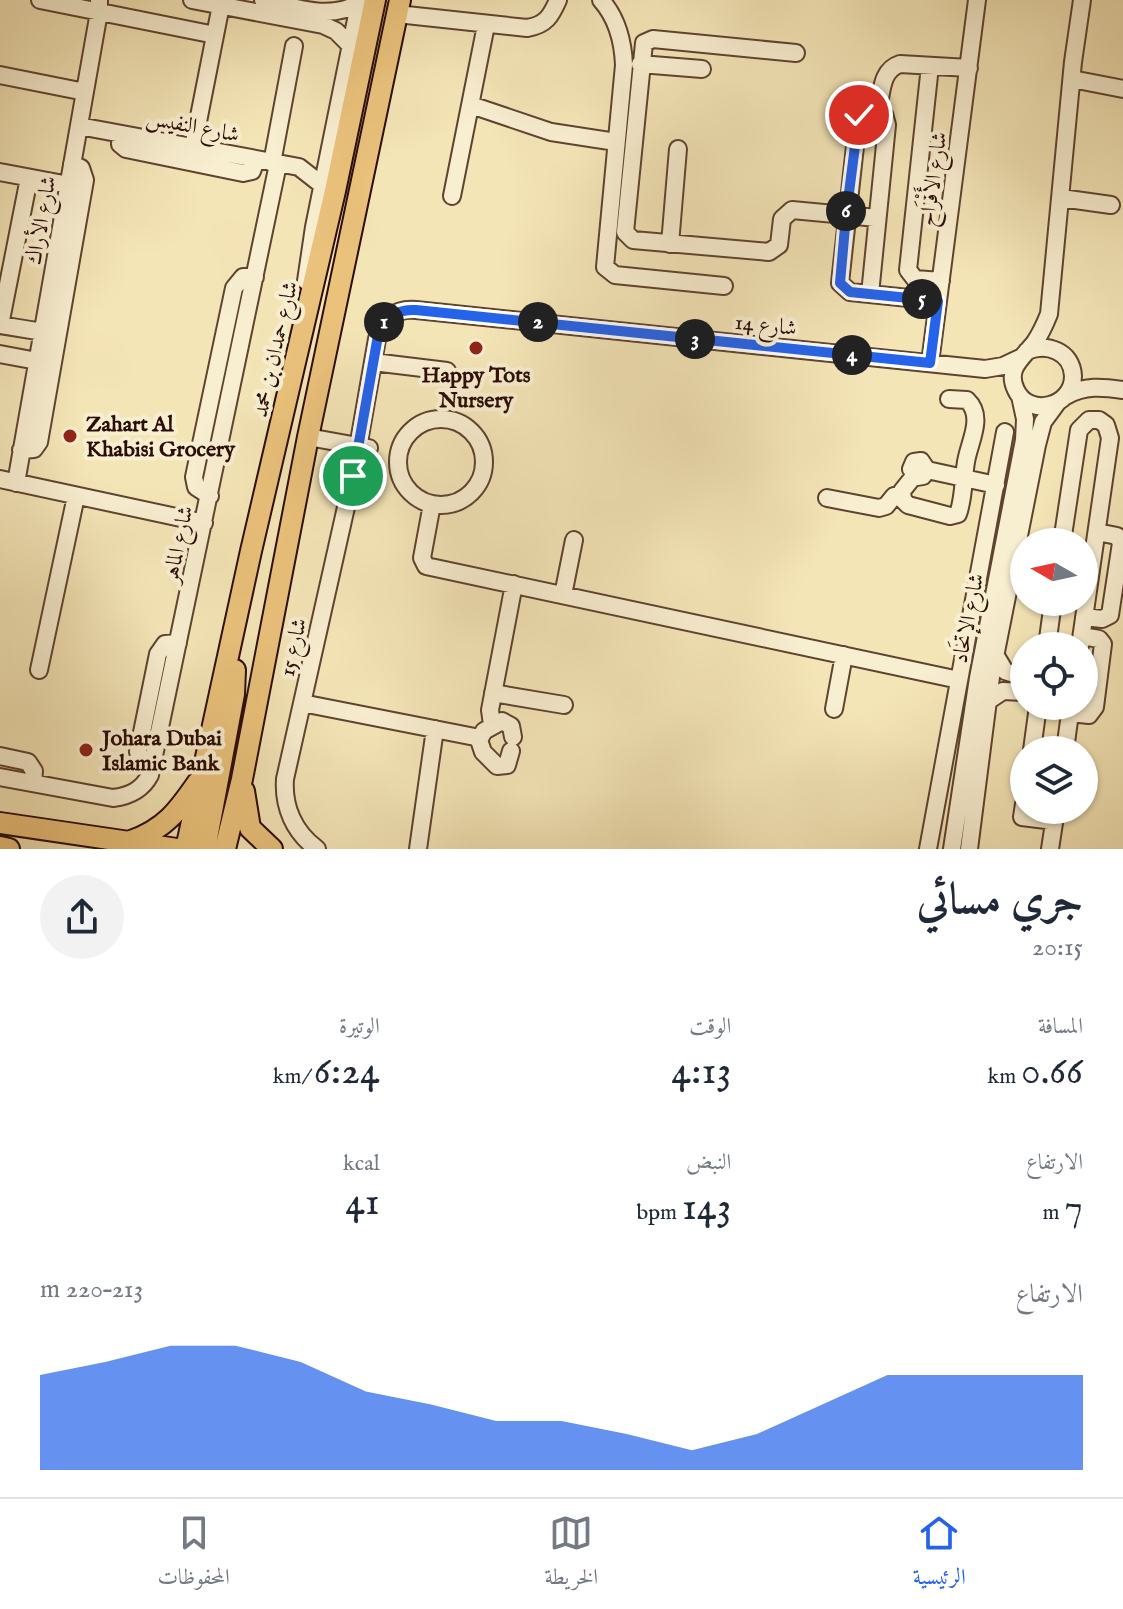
<!DOCTYPE html>
<html lang="ar">
<head>
<meta charset="utf-8">
<style>
	:root { --surface:#fff; --page:#f2f2f3; --text:#1f2937; --muted:#747a83; --line:#e0e1e3; --accent:#2563eb }
	body { margin:0; font-family:"IM FELL English",Amiri,serif; background:var(--page); color:var(--text); direction:rtl; height:100vh; display:flex; flex-direction:column; font-size:30px; white-space:nowrap }
	* { box-sizing:border-box; margin:0 }
	p { font-size:26px; color:var(--muted) }
	.icon { flex:none; width:44px; height:44px; fill:none; stroke:currentColor; stroke-width:2; stroke-linecap:round; stroke-linejoin:round }
	.map { position:relative; height:849px; overflow:hidden; direction:ltr }
	.panel { display:flex; flex-direction:column; background:var(--surface); flex:1 }
	.panel>* { flex:none }
	.needle { width:52px; rotate:279deg }
	.buttons { position:absolute; left:1010px; top:528px; display:grid; gap:16px }
	.buttons a { display:grid; place-items:center; width:88px; height:88px; border-radius:50%; background:var(--surface); box-shadow:0 2px 6px #0004; font-size:40px }
	.pin { position:absolute; display:grid; place-items:center; width:68px; height:68px; color:#fff; margin:-34px; border:4px solid #fff; border-radius:50%; box-shadow:0 2px 8px #0007 }
	.km { position:absolute; width:40px; height:40px; margin:-20px; border-radius:50%; background:#222; color:#fff; font-size:22px; line-height:40px; text-align:center }
	.round { display:grid; place-items:center; flex:none; width:84px; height:84px; border-radius:42px; background:var(--page) }
	.headline { display:flex; align-items:center; justify-content:space-between; height:136px; padding:0 40px }
	h1 { font-size:44px; font-weight:600; line-height:60px }
	.figures { display:grid; grid-template-columns:repeat(3,1fr); gap:12px; height:136px; padding:8px 40px }
	.figures div { display:grid; align-content:center }
	.figures b { font-size:40px; font-weight:600 }
	.figures small { font-size:22px; font-weight:400 }
	.figures p { font-size:22px }
	.chart { height:224px; padding:16px 40px }
	.chart p { display:flex; justify-content:space-between }
	.chart svg { width:100%; height:144px; margin-top:8px; fill:var(--accent); opacity:.7 }
	.tab-bar { display:flex; justify-content:space-around; align-items:center; height:112px; border-top:2px solid var(--line); background:var(--surface); font-size:22px; color:var(--muted) }
	.tab-bar a { display:grid; justify-items:center; gap:4px }
	.tab-bar .on { color:var(--accent) }
	.map>svg:first-child { display:block }
</style>
</head>
<body>
<div class="map">
<svg width="1123" height="849" viewBox="0 0 1123 849">
	<rect width="100%" height="100%" fill="#f4e5b7"/>
	<filter id="stains"><feTurbulence type="fractalNoise" baseFrequency=".0025" numOctaves="4"/><feColorMatrix values="0 0 0 0 .2 0 0 0 0 .09 0 0 0 0 .02 0 0 0 .5 -.17"/></filter>
	<radialGradient id="worn" r=".72"><stop offset=".6" stop-color="#630" stop-opacity="0"/><stop offset="1" stop-color="#630" stop-opacity=".3"/></radialGradient>
	<g fill="none" stroke-linecap="round" stroke-linejoin="round">
		<defs>
			<path id="minor" d="M40 0 215 35
				M192 0 323 25 336 31 351 46
				M263 0C294 7 330 21 359 3
				M601 0C617 18 623 41 624 65L605 267 615 275 724 286
				M397 14 527 28C546 25 551 16 558 0
				M796 53 653 39 644 43 625 232 633 240 769 252 779 245 782 219 792 210 877 218
				M640 64 702 69
				M930 66 908 270 915 279 941 281
				M0 75 85 92
				M1072 79 1123 89
				M471 105 551 132 616 142
				M878 109C882 92 881 70 900 64L969 68
				M79 126 299 167 322 185
				M121 134 120 144 126 149 243 173 252 171 256 160
				M193 147 221 5
				M272 163 294 46
				M0 172 69 185
				M452 196 486 25
				M1061 198 1111 205
				M670 244 678 149
				M306 281 314 227 360 0
				M870 294 887 125 884 114 874 108 865 109 858 119 840 283 850 292 938 301
				M0 325 29 178
				M0 325 43 332
				M1027 351C1047 343 1072 351 1073 376 1073 407 1029 418 1016 390 1005 368 1024 357 1035 342 1041 333 1045 324 1049 314L1073 62 1082 0
				M0 354 37 361
				M373 362 447 371
				M930 363 977 0
				M1066 396C1084 385 1103 387 1123 390
				M398 462a43 43 0 1 1 86 0a43 43 0 1 1-86 0Z
				M308 437 369 448
				M21 450 34 449 39 442 85 180 81 168 72 164
				M927 470 923 476 917 477 911 469 914 462 921 461 927 470 996 485
				M914 476 902 491 903 500 908 505 950 516 958 514C964 498 963 479 966 462 969 442 985 417 967 400L949 399
				M0 479 204 523
				M16 483 99 12V0
				M210 496 196 487 194 477 234 288 243 277H255
				M827 498 879 508 886 506 894 496 902 495
				M432 504 422 558 426 566 959 680
				M1062 542 1079 430 1089 420H1099L1106 425 1110 438 1080 646
				M563 595 574 540
				M1084 617 1102 619 1110 615 1121 543 1117 536 1097 532
				M1047 646 1053 602
				M996 656 1005 671 1024 677
				M39 670 76 496
				M493 693 564 705
				M988 701 1003 691 1024 692
				M302 703 480 738
				M834 709 844 655
				M1070 713 1089 715 1095 707 1103 644 1099 639 1082 636
				M492 725 490 710 514 584
				M1032 750 1038 706
				M1065 750 1071 706
				M511 751 507 765 497 766 483 752 479 740 484 731 502 721 511 726 513 737
				M0 756 28 762 34 771 33 783
				M153 764 142 760 138 752 158 654 165 644 178 643
				M0 777 113 798C130 796 142 790 150 775L278 164
				M1024 804 1022 817 1054 821
				M317 849C294 832 283 807 285 779L353 476 377 339C382 319 395 308 416 310L985 369 1003 366 1020 358
				M418 849 435 729
				M928 849 1005 432
				M952 849 978 678 1024 440 1025 419 1020 396
				M969 849 991 677 1037 445 1043 422 1057 403
				M1050 849 1056 810"/>
			<path id="major" d="M244 791 250 828 272 849
				M0 823 177 849
				M131 841C165 829 178 811 198 782
				M0 847 9 849
				M186 849 251 551 335 191 375 0
				M205 849 234 694 235 670
				M225 849 242 779 308 437 400 0"/>
		</defs>
		<!-- minor casing -->
		<use href="#minor" stroke="#5e4330" stroke-width="20"/>
		<!-- major casing -->
		<use href="#major" stroke="#2c0d03" stroke-width="24"/>
		<!-- minor -->
		<use href="#minor" stroke="#f8eed0" stroke-width="16"/>
		<!-- major -->
		<use href="#major" stroke="#eac27c" stroke-width="20"/>
	</g>
	<g fill="none" stroke-linecap="round" stroke-linejoin="round">
		<defs>
			<path id="route" d="M353 476 379 330C388 315 399 309 416 310L930 363 938 301 850 292 840 283 846 216 859 115"/>
		</defs>
		<!-- route casing -->
		<use href="#route" stroke="#fff" stroke-width="16"/>
		<!-- route -->
		<use href="#route" stroke="#2563eb" stroke-width="10"/>
	</g>
	<!-- markers -->
	<g fill="#8f2418" stroke="#f8eed0" stroke-width="3">
		<circle cx="476" cy="348" r="8"/>
		<circle cx="70" cy="436" r="8"/>
		<circle cx="86" cy="750" r="8"/>
	</g>
	<g text-anchor="middle" stroke-width="8" stroke-linejoin="round" paint-order="stroke">
		<!-- street labels -->
		<g font-size="22" fill="#2c0d03" stroke="#f8eed0">
			<text transform="translate(193 125) rotate(11)" y="8">شارع النفيس</text>
			<text transform="translate(932 179) rotate(-82)" y="8">شارع الأَفْرَاح</text>
			<text transform="translate(40 220) rotate(-80)" y="8">شارع الأراك</text>
			<text transform="translate(766 324) rotate(6)" y="8">شارع 14</text>
			<text transform="translate(274 349) rotate(-77)" y="8">شارع حمدان بن محمد</text>
			<text transform="translate(177 544) rotate(-78)" y="8">شارع الماهر</text>
			<text transform="translate(967 618) rotate(-79)" y="8">شارع الإتحَاد</text>
			<text transform="translate(292 647) rotate(-77)" y="8">شارع 15</text>
		</g>
		<!-- poi labels -->
		<g font-size="22" font-weight="bold" fill="#2c0d03" stroke="#f8eed0" text-anchor="start">
			<text x="476" y="382" text-anchor="middle">Happy Tots<tspan x="476" dy="25">Nursery</tspan></text>
			<text x="86" y="431">Zahart Al<tspan x="86" dy="25">Khabisi Grocery</tspan></text>
			<text x="102" y="745">Johara Dubai<tspan x="102" dy="25">Islamic Bank</tspan></text>
		</g>
	</g>
	<rect width="100%" height="100%" filter="url(#stains)"/>
	<rect width="100%" height="100%" fill="url(#worn)"/>
</svg>
<div class="buttons">
<a><svg class="needle" viewBox="-14 -14 28 28"><path d="M0-13l5 13h-10z" fill="#e53935"/><path d="M0 13l5-13h-10z" fill="#747a83"/></svg></a>
<a><svg class="icon" aria-label="locate" viewBox="0 0 24 24"><circle cx="12" cy="12" r="6"/><path d="M12 2v4M12 18v4M2 12h4M18 12h4"/></svg></a>
<a><svg class="icon" aria-label="layers" viewBox="0 0 24 24"><path d="M12 4l9 5-9 5-9-5zM3 14l9 5 9-5"/></svg></a>
</div>
<div class="pin" style="left:353px;top:476px;background:#1e9e55"><svg class="icon" aria-label="arrive" viewBox="0 0 24 24"><path d="M6 21V4h12l-3 4 3 4H6"/></svg></div>
<div class="pin" style="left:859px;top:115px;background:#d93025"><svg class="icon" aria-label="check" viewBox="0 0 24 24"><path d="M5 12l5 5 9-10"/></svg></div>
<b class="km" style="left:384px;top:322px">1</b>
<b class="km" style="left:538px;top:322px">2</b>
<b class="km" style="left:695px;top:339px">3</b>
<b class="km" style="left:852px;top:355px">4</b>
<b class="km" style="left:922px;top:299px">5</b>
<b class="km" style="left:846px;top:211px">6</b>
</div>
<section class="panel">
<div class="headline"><div><h1>جري مسائي</h1><p>20:15</p></div><a class="round"><svg class="icon" aria-label="share" viewBox="0 0 24 24"><path d="M12 15V3M7 8l5-5 5 5M5 13v7h14v-7"/></svg></a></div>
<div class="figures">
<div><p>المسافة</p><b>0.66<small> km</small></b></div>
<div><p>الوقت</p><b>4:13</b></div>
<div><p>الوتيرة</p><b>6:24<small> /km</small></b></div>
</div>
<div class="figures">
<div><p>الارتفاع</p><b>7<small> m</small></b></div>
<div><p>النبض</p><b>143<small> bpm</small></b></div>
<div><p>kcal</p><b>41</b></div>
</div>
<div class="chart"><p><span>الارتفاع</span>213–220 m</p>
<svg viewBox="0 0 160 44" preserveAspectRatio="none"><path d="M0 44V15L10 11L20 6L30 6L40 11L50 20L60 24L70 29L80 29L90 33L100 38L110 33L120 24L130 15L140 15L150 15L160 15V44z"/></svg>
</div>
</section>
<nav class="tab-bar">
<a class="on"><svg class="icon" aria-label="home" viewBox="0 0 24 24"><path d="M3 11l9-7 9 7M6 9v11h12V9"/></svg>الرئيسية</a>
<a><svg class="icon" aria-label="map" viewBox="0 0 24 24"><path d="M3 6l6-2 6 2 6-2v14l-6 2-6-2-6 2zM9 4v14M15 6v14"/></svg>الخريطة</a>
<a><svg class="icon" aria-label="saved" viewBox="0 0 24 24"><path d="M7 4h10v16l-5-4-5 4z"/></svg>المحفوظات</a>
</nav>
</body>
</html>
